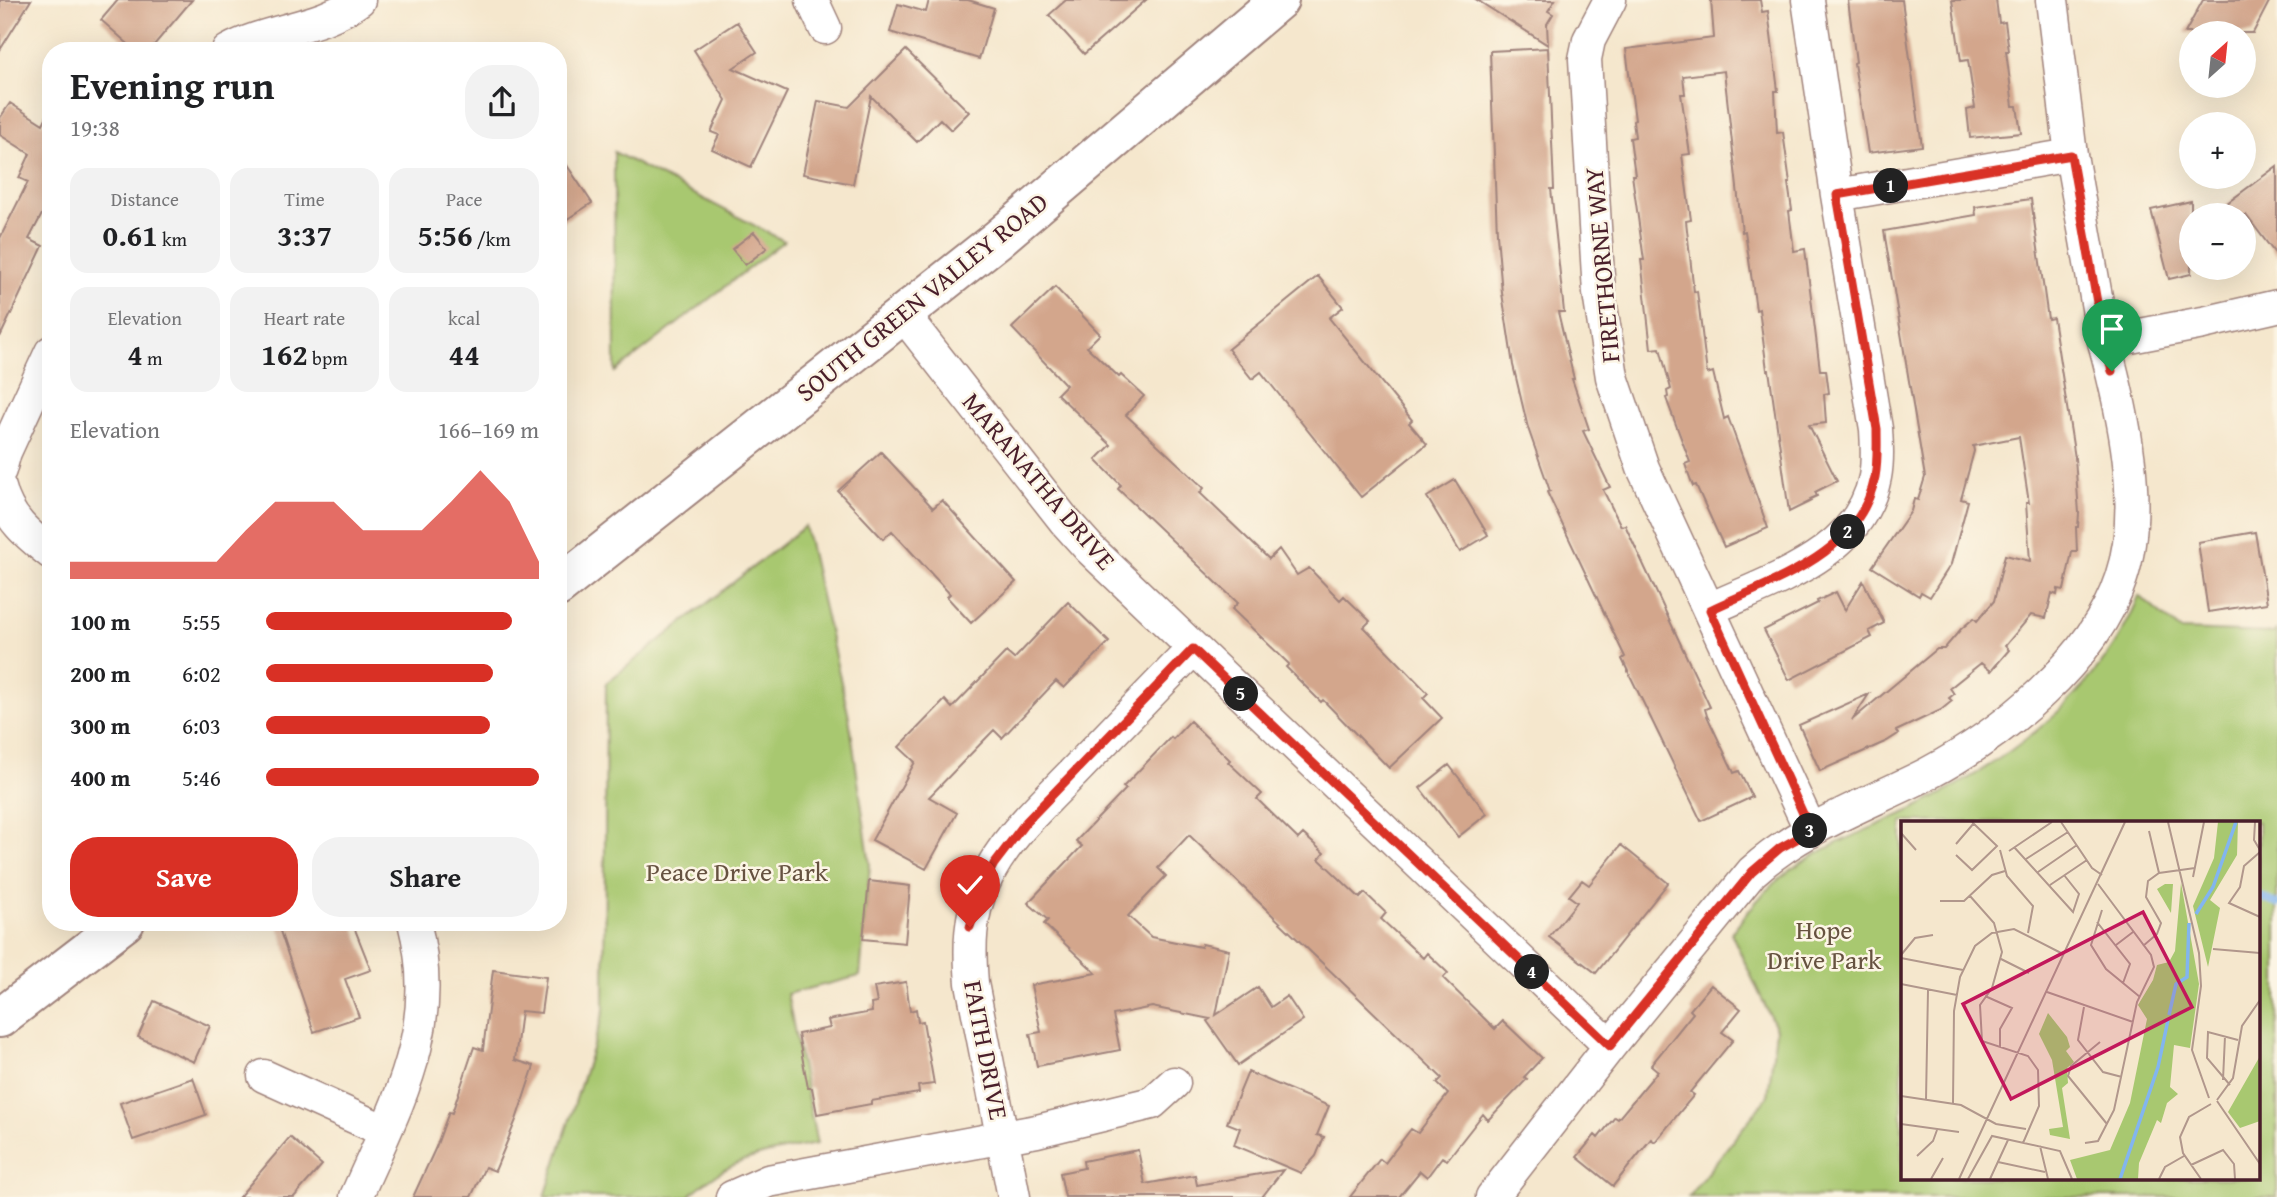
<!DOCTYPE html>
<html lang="en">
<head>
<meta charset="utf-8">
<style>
	:root { --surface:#fff; --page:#f2f2f2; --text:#202124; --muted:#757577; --accent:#d93025 }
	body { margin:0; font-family:"Gentium Book Plus",serif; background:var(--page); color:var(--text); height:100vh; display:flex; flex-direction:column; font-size:26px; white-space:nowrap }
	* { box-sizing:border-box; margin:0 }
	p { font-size:23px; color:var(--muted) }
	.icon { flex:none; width:38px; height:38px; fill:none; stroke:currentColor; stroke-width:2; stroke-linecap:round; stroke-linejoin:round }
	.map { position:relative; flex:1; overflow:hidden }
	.panel { position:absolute; left:42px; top:42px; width:525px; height:889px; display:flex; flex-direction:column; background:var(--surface); border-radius:28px; box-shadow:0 7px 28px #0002 }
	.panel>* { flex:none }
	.needle { width:46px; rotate:27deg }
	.controls { position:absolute; left:2179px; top:21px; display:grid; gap:14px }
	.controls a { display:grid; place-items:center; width:77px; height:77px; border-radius:50%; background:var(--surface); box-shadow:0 7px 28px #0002; font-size:35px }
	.pin { position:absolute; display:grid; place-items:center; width:60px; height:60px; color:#fff; margin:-72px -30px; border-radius:50% 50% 50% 0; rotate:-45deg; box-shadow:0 0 7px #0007 }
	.pin .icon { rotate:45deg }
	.km { position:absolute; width:35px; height:35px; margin:-18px; border-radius:50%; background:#222; color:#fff; font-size:19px; line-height:35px; text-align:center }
	.round { display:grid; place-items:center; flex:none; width:74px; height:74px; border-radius:28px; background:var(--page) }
	.head { display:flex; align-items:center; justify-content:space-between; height:119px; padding:0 28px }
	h1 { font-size:38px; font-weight:600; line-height:52px }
	.figures { display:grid; grid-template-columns:repeat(3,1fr); gap:10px; height:119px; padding:7px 28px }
	.figures div { display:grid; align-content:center; border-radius:18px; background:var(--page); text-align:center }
	.figures b { font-size:30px; font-weight:600 }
	.figures small { font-size:19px; font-weight:400 }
	.figures p { font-size:19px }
	.chart { height:196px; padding:14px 28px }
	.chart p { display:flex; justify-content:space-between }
	.chart svg { width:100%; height:126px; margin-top:7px; fill:var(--accent); opacity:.7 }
	.action { display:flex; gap:14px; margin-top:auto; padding:14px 28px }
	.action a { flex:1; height:80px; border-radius:28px; background:var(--accent); color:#fff; font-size:28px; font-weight:600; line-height:80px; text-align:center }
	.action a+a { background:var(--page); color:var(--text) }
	ul { padding:0 28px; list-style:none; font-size:23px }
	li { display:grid; grid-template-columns:112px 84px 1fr; align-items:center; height:52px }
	li i { height:18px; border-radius:9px; background:var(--accent) }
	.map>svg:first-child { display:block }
</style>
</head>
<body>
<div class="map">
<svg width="2277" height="1197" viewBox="0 0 2277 1197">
	<rect width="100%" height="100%" fill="#fcf5e5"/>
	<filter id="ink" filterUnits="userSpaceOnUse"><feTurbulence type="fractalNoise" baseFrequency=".0143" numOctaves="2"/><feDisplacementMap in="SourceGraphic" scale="14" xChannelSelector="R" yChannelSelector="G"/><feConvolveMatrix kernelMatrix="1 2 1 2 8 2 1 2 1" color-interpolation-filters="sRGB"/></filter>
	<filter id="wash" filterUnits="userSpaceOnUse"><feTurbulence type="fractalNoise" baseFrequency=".00686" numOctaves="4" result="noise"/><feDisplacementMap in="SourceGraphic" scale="28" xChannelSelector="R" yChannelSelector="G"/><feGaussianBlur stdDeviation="1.57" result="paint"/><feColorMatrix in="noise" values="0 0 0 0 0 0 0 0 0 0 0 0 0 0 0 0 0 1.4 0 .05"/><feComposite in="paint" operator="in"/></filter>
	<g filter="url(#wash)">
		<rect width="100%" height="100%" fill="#f5e7cd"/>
		<!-- green -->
		<path fill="#a8c870" stroke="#79744e" stroke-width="2" fill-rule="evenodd" d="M614 152 784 241 615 372Z
			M805 526 849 717 870 865 860 976 787 994 817 1144C764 1153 729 1158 688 1197H545L604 1011 606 683Z
			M2139 596 2180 630 2273 633 2277 630V1197H1688L1768 1096 1776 1029 1731 933C1746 914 1761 894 1780 878 1822 844 1874 829 1921 805 2010 759 2102 693 2139 596ZM1902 822H2258V1178H1902Z"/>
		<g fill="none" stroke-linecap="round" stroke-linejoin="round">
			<!-- stream -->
			<path stroke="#82b5ef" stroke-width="8" d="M2258 896 2277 904"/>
		</g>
		<g id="blocks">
			<!-- building -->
			<path fill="#d3a68c" d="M0 0H31L0 50Z
				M118 0H192L149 51H136L101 20Z
				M929 0H968L994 8 979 59 890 32 898 4 926 12Z
				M1066 0H1146L1084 54 1049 15Z
				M1477 0H1555L1548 11 1553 14 1547 24 1548 45Z
				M1711 0H1760L1762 12 1768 11 1778 91H1775L1777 133 1783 132 1790 183H1788L1792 210 1789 211 1794 251 1805 249 1820 370H1826L1829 393 1824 394 1826 423 1809 425 1837 481 1815 492 1817 496 1810 499 1811 501 1789 512 1769 370H1767L1759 309 1756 310 1745 231 1742 232 1724 71 1683 76 1685 94H1681L1690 154 1682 155 1691 220 1686 221 1694 292 1697 291 1707 374 1713 372 1724 419 1728 417 1768 528 1724 547 1696 485 1693 486 1685 464 1690 462 1666 398 1668 397 1667 391 1671 389 1660 348 1651 349 1642 268 1641 260H1644L1632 175H1635L1630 138 1635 137 1633 121 1635 120 1626 49 1714 38Z
				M1848 0H1902L1922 146 1868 153 1854 63 1856 62Z
				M1952 0H1996L1999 23 2005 22 2009 51H2006L2013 106H2017L2021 133 1970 138 1967 110 1975 108 1968 60 1961 61Z
				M2203 0H2270L2253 33H2185Z
				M737 22 757 52 733 68 787 92 751 167 712 149 719 135 711 132 726 100 694 50Z
				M1548 48 1554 189H1551L1564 312H1558L1574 379H1572L1589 429 1583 431 1610 487 1603 490 1621 526 1625 525 1710 707 1705 709 1707 716 1734 773 1739 771 1752 797 1701 821 1622 659 1625 657 1547 492 1550 491 1528 428 1513 365 1502 293 1497 234 1490 51Z
				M906 50 969 112 951 130 940 119 917 142 871 96 853 184 803 174 818 101 849 107Z
				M10 103 43 124 51 108V197L29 239 43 246 0 337V238L28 182 19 178 30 154 0 135V118Z
				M558 152 592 203 558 225Z
				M2277 166V256L2246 215H2211Z
				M2031 199 2048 319 2053 318 2075 458 2079 513 2078 527H2076L2077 552H2072L2064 590 2058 589 2057 595 2052 593 2046 618 2031 615 2005 646 2009 650 1991 671 1981 663 1950 688 1954 694 1949 698 1952 701 1941 710 1896 731 1898 734 1887 741 1820 771 1799 725 1869 694 1852 720 1937 649H1944L1961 629 1974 618 1977 621 1994 601 2005 555 2030 561 2026 503H2029L2019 437 1973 446 1974 451 1961 499 1968 501 1951 564 1930 597 1921 592 1919 596 1872 567 1911 511 1914 499 1918 500 1925 477 1884 231 1976 215 1975 207Z
				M2191 201V274L2169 279 2151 210Z
				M754 232 767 248 745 265 732 249Z
				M1318 276 1343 307 1329 318 1412 420 1409 423 1427 444 1361 497 1261 372 1252 379 1228 349Z
				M1055 287 1100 334 1087 347 1119 377 1121 375 1144 396 1126 415 1204 488 1200 493 1269 559 1279 549 1297 575 1309 568 1340 600 1344 596 1370 621 1364 627 1428 693 1423 698 1442 718 1389 768 1323 700 1321 702 1286 667 1289 664 1232 609 1238 603 1118 489 1121 485 1096 460 1111 445 1057 394 1066 385 1012 328Z
				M881 452 933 508 942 500 1016 582 971 623 947 597 950 594 892 531 883 539 838 491Z
				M1455 480 1488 535 1460 552 1427 497Z
				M2255 532 2267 603 2208 612 2198 542Z
				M1863 581 1884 623 1869 631 1872 637 1789 680 1764 630 1818 603 1817 601 1836 592 1845 610Z
				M1068 602 1109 642 1064 688 1056 681 1002 738 994 730 929 797 957 813 926 869 872 840 915 762 899 747 945 700 952 708 1006 652 1014 659Z
				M1190 721 1230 760 1228 762 1262 794 1257 799 1298 839 1303 834 1324 853 1319 859 1360 898 1365 893 1386 913 1381 919 1423 958 1427 953 1448 973 1443 978 1495 1029 1503 1021 1542 1058 1524 1077 1527 1079 1488 1120 1483 1114 1447 1160 1442 1157 1427 1177 1420 1171 1399 1197H1350L1380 1159 1385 1163 1411 1129 1418 1133 1448 1094 1437 1083 1442 1078 1189 835 1158 868 1166 876 1128 916 1151 937 1201 947 1202 944 1229 950 1216 1015 1258 987 1271 1007 1287 996 1303 1020 1238 1065 1207 1021 1210 1019 1152 1007 1113 1015 1120 1050 1037 1066 1030 1034 1041 1032 1031 985 1096 973 1044 924 1048 920 1028 903 1082 846 1076 841 1126 789 1123 787 1171 737 1173 739Z
				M1449 765 1487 814 1458 837 1420 788Z
				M1621 845 1668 883 1596 973 1549 937 1577 902 1569 896 1582 880 1589 885Z
				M869 881 910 886 905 943 863 939Z
				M277 922H352L371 970 345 979 359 1017 314 1032Z
				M493 970 546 977 541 1013 521 1011 515 1060 534 1066 516 1120 495 1171 485 1167 471 1197H413L436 1147 449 1112 452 1113 474 1047 483 1050Z
				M906 982 910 1011 916 1009 918 1022 923 1021 934 1084 918 1086 919 1093 871 1101V1104L817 1114 812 1088H808L798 1034 830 1028 828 1020 872 1012 871 1004 877 1003 874 987Z
				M1711 985 1741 1009 1722 1032 1733 1040 1690 1092 1694 1095 1655 1142 1651 1139 1613 1186 1577 1157 1595 1135 1598 1138 1615 1117 1618 1119 1658 1071 1651 1065 1693 1013 1690 1010Z
				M154 1001 210 1026 194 1062 138 1037Z
				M1248 1072 1329 1106 1317 1135 1324 1137 1316 1156 1301 1173 1234 1145 1240 1128 1227 1123Z
				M193 1078 206 1115 133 1140 120 1103Z
				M290 1137 322 1165 294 1197H239Z
				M1138 1150 1145 1184 1195 1175 1197 1185 1283 1170 1262 1197H1065L1060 1173 1084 1168 1083 1161Z"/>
		</g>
	</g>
	<g filter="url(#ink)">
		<use href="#blocks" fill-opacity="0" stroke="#a0837c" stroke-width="2"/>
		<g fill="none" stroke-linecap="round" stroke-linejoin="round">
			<defs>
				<path id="street" d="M812 0 825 28
					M1610 0 1589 40 1585 59 1599 293 1612 377 1643 468 1811 831
					M228 51C270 28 320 29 359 0
					M1837 195 2071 155
					M902 313 1064 520 1090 549 1610 1046
					M2104 342 2203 323 2277 306
					M0 470 5 452 51 352
					M0 488C7 518 28 535 51 553
					M1710 609C1772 580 1860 555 1875 477 1878 461 1877 445 1876 429L1837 195 1808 0
					M264 1076 385 1131
					M356 1197C397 1103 442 1028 414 922
					M732 1197 768 1181 1037 1131 1152 1103 1174 1083
					M1014 1197 972 983C969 948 969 916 984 883 1003 840 1041 806 1074 772 1114 731 1153 690 1193 649
					M1492 1197 1610 1046 1752 872C1801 827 1868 804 1927 774 2002 734 2094 661 2121 578 2145 506 2123 412 2104 342L2071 155 2052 0"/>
				<path id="secondary" d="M558 587 998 239 1279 0
					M0 1018 125 922"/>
			</defs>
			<!-- street casing -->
			<use href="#street" stroke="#a0837c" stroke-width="35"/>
			<!-- secondary casing -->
			<use href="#secondary" stroke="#a0837c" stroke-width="42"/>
			<!-- street -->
			<use href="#street" stroke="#fff" stroke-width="32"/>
			<!-- secondary -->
			<use href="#secondary" stroke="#fff" stroke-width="38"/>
		</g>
	</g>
	<g fill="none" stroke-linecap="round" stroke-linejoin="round" filter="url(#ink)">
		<defs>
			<path id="route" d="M970 927 984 883 994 864 1026 822 1193 649 1610 1046 1752 872 1780 848 1811 831 1710 610C1773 580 1860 555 1875 477 1878 461 1877 445 1877 429L1837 195 2071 155 2104 342 2112 371"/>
		</defs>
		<!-- route casing -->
		<use href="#route" stroke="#fff" stroke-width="14"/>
		<!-- route -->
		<use href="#route" stroke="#d93025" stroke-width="9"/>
	</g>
	<g text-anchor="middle" stroke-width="5" stroke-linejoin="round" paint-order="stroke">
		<!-- street labels -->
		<g font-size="26" fill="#4a1f2b" stroke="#fcf5e5">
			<text transform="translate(1602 265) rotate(-95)" y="9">FIRETHORNE WAY</text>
			<text transform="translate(922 297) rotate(-39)" y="9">SOUTH GREEN VALLEY ROAD</text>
			<text transform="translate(1039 481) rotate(50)" y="9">MARANATHA DRIVE</text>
			<text transform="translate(986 1050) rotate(79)" y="9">FAITH DRIVE</text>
		</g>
		<!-- park labels -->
		<g font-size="26" fill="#665240" stroke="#fcf5e5">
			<text x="737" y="881">Peace Drive Park</text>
			<text x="1824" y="939">Hope<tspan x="1824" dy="30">Drive Park</tspan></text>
		</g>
	</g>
	<!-- overview -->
	<g transform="translate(1901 821)">
		<rect width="359" height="359" fill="#f5e7cd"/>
		<path d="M317 1H337L336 34 309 79 319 87 307 146 292 85 313 37ZM280 62 298 163 289 227 273 224 269 266 277 273 266 282 260 302 256 299 238 342 237 358H176L169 339 209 329 229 282 246 198 237 184 252 159 256 144 268 141 274 130ZM264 63H272L270 92 256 68ZM147 192 166 216 169 226 165 230 173 241 166 247 167 262 161 267 169 318 149 314 148 308 162 306 151 239 138 213ZM359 235V300L339 307 327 291Z" fill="#a8c870"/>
		<path fill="none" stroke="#82b5ef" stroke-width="3.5" d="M295 93 312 66 335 1M268 194 275 163 286 156 288 102M219 358 257 246 267 199"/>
		<path fill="none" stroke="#b1978c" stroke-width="2" d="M160 1 191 47 201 54M267 1 298 132 300 165 291 229 308 277M354 1 353 19 359 29M248 10 258 52M0 12 15 29M55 23 73 2M113 26 172 91 178 73 163 54M99 29 106 55 132 85 127 112M108 30 151 1M359 31 343 45 339 66 328 82 359 96M55 34 71 49 96 25 71 1M125 38 167 11M137 51 176 24M292 56 303 1M149 64 186 39M69 75 93 102 101 131 91 167 79 184 81 220 127 235 137 249 138 285 122 322M39 80H63L91 54 104 50M201 89 190 124 205 148 239 176M196 101 229 143 222 162M215 124 232 111M242 125 256 113 260 102 245 76 247 60 258 52 294 47M312 128 359 132M0 134 14 117 32 114M0 137 62 149M100 138 128 152M0 163 56 174M146 171 232 201M84 175 111 187 99 208V226M183 186 177 219 202 251 221 256M199 221 170 245 167 255 206 303M322 259 324 215M329 264 306 237 307 211 337 219M0 275 60 284 95 303 125 308M25 279 27 169M316 279 332 257 341 205 359 179M316 280 359 343M52 282 53 190 59 156 74 125 91 112 113 108 162 133M0 303 58 311M184 322 197 320 213 289 236 181 253 146 250 134 197 63M139 325 147 358M16 335 32 320 36 309M97 341 144 351M290 344 322 329 333 343 334 358M30 358 42 337M58 358 224 1M67 358 91 315 159 330 171 358M89 358 107 319M258 358 264 346 283 335M300 358 282 332 279 316 288 296 310 283"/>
		<path fill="#c2185b" fill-opacity="0.15" stroke="#c2185b" stroke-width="3.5" d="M242 91 291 186 110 278 62 183Z"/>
		<rect width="359" height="359" fill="none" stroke="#4a1f2b" stroke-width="3.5"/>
	</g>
</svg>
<div class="controls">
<a><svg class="needle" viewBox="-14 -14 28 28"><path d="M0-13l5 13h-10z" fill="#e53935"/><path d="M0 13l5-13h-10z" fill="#757577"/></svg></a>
<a>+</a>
<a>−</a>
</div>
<div class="pin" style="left:2112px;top:371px;background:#1e9e55"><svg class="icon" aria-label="arrive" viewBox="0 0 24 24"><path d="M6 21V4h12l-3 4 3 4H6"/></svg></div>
<div class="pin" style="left:970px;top:927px;background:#d93025"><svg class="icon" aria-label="check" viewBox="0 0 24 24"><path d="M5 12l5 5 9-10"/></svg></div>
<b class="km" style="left:1891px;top:186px">1</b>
<b class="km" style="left:1848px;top:532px">2</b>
<b class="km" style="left:1810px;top:831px">3</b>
<b class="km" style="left:1532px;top:972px">4</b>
<b class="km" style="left:1241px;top:694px">5</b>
<section class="panel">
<div class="head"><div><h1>Evening run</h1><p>19:38</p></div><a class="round"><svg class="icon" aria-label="share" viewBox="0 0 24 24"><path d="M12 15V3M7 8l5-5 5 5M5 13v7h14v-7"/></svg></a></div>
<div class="figures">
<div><p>Distance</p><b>0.61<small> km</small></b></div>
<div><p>Time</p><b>3:37</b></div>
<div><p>Pace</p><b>5:56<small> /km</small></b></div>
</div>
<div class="figures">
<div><p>Elevation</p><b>4<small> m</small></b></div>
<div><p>Heart rate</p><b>162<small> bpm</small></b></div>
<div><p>kcal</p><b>44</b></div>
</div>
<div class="chart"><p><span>Elevation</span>166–169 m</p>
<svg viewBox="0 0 160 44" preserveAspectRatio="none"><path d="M0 44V38L10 38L20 38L30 38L40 38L50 38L60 27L70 17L80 17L90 17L100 27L110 27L120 27L130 17L140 6L150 17L160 38V44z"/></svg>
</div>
<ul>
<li><b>100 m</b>5:55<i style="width:90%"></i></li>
<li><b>200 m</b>6:02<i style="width:83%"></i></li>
<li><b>300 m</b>6:03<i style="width:82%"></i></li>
<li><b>400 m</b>5:46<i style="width:100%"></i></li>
</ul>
<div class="action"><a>Save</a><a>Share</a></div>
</section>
</div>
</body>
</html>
